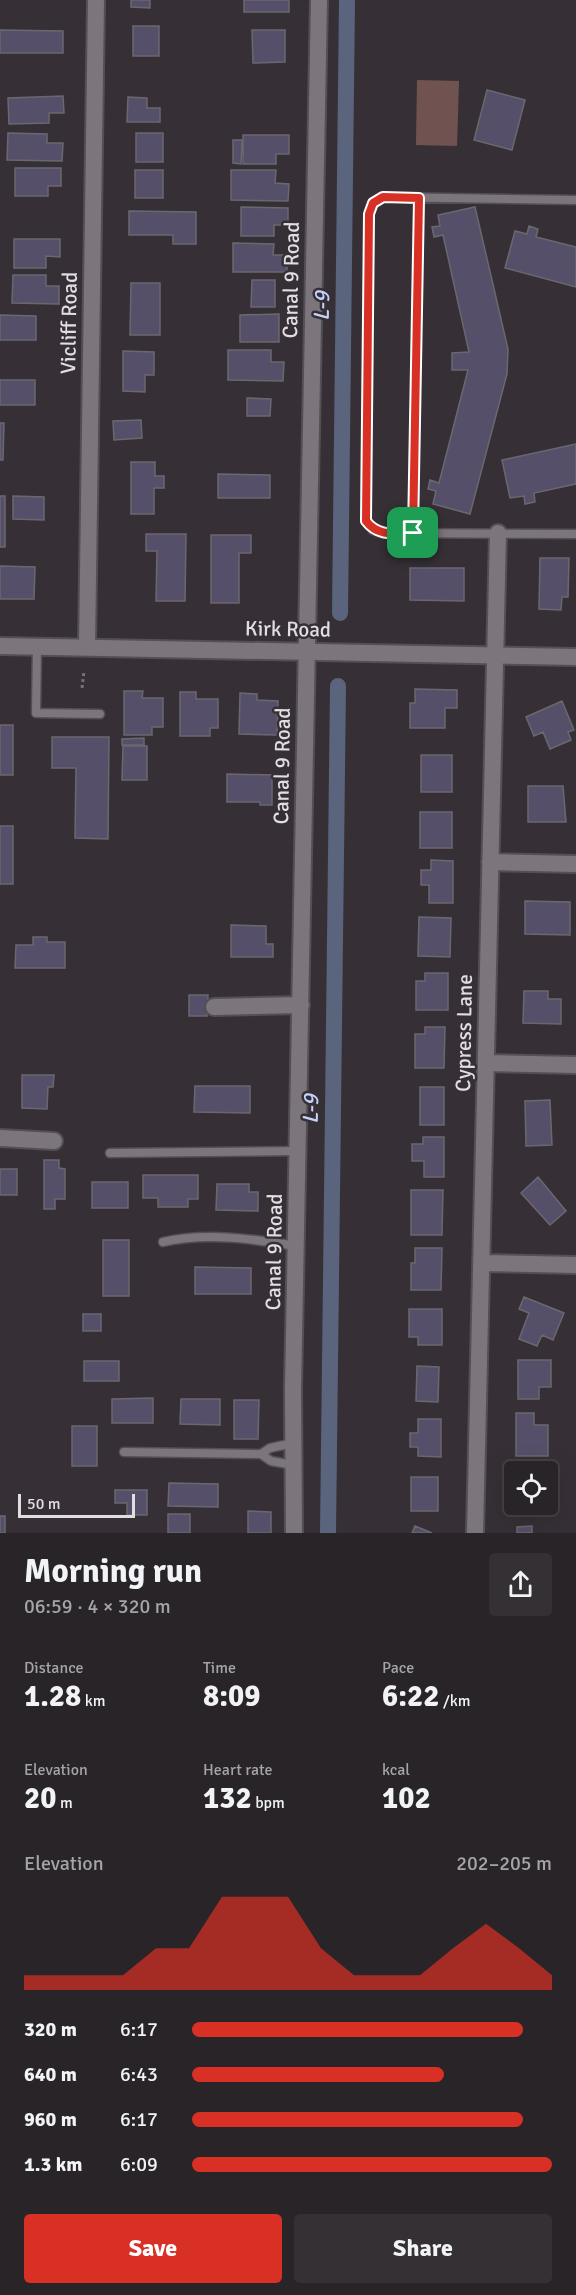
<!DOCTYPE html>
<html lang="en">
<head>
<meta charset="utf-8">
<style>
	:root { --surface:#282428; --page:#343034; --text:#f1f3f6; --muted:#a5a4a8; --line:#444145; --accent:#d93025 }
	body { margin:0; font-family:Signika,sans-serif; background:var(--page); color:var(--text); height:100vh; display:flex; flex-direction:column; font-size:22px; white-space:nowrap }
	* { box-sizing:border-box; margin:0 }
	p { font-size:20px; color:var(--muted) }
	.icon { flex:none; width:33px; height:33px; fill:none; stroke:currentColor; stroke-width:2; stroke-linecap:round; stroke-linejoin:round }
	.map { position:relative; height:1533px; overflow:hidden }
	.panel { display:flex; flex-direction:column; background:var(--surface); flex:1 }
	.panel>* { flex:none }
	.buttons { position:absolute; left:504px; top:1461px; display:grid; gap:12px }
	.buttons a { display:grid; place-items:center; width:54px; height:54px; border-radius:6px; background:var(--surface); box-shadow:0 6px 24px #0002,0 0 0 2px var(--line); font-size:30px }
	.scale { position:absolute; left:18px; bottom:15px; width:117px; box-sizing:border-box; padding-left:6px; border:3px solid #e1dde1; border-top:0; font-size:16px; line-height:21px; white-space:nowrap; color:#e1dde1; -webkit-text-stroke:4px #363036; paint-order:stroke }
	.pin { position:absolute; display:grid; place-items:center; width:51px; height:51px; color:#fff; margin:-26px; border-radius:12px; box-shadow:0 3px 9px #0006 }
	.round { display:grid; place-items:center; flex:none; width:63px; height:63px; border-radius:6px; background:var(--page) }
	.head { display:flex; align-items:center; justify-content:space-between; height:102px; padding:0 24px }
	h1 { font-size:33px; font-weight:700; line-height:45px }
	.stats { display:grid; grid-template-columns:repeat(3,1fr); gap:9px; height:102px; padding:6px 24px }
	.stats div { display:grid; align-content:center }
	.stats b { font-size:30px; font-weight:700 }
	.stats small { font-size:16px; font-weight:400 }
	.stats p { font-size:16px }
	.chart { height:168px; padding:12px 24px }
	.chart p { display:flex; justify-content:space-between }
	.chart svg { width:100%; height:108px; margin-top:6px; fill:var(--accent); opacity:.7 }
	.action { display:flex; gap:12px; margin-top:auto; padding:12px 24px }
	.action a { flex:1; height:69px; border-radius:6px; background:var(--accent); color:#fff; font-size:24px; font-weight:700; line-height:69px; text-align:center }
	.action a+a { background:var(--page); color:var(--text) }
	ul { padding:0 24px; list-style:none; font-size:20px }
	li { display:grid; grid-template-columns:96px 72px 1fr; align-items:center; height:45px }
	li i { height:15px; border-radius:8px; background:var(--accent) }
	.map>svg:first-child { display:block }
</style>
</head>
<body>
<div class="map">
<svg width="576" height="1533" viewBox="0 0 576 1533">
	<rect width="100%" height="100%" fill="#363036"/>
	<!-- green -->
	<path fill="#705350" d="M417 80 459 81 457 146 416 145Z"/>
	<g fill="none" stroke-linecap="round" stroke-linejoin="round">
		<!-- canal -->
		<path stroke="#5a647d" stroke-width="16" d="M340 613 347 0
			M328 1533 338 686"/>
	</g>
	<!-- building -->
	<path fill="#564f69" stroke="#6a686f" stroke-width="1.5" d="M131 0H150V8L131 7Z
		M244 0H289V12H244Z
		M133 26H159V56H133Z
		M0 30 63 31V53H0Z
		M252 30H285V62L253 63Z
		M487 90 525 100 512 150 474 140Z
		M63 96 64 113H49V123L9 124 8 98Z
		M128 97 147 98V108H160V122H127Z
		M8 133 47 134V143H63L62 161 7 160Z
		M136 133H163V162H136Z
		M243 135H289V154H276V164H243Z
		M233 140H242L241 164 233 163Z
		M15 168H61V186H48V196H15Z
		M135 170H163V198H135Z
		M231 170H276L275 183 289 184 288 201 231 200Z
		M241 207 288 208V225H274V236H241Z
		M475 207 508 349 507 374 470 514 433 504 436 491 428 489 430 480 439 483 468 370H452V353L469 352 443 235 434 237 432 227 440 226 438 215Z
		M129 211 196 212V244H173V235H129Z
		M529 226 538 229 536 237 576 247V287L505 268 515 231 527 234Z
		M14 239H60V257L46 256V268H14Z
		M233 243 274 244 273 255H287V272H233Z
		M13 275H46V286H59V304L12 303Z
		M252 280H275V307H251Z
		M131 283H160V335H130Z
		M279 314V342H240V315Z
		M0 315 36 316V340H0Z
		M228 350H271V362H284L283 381 228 380Z
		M123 351 154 352V375H145V392L123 391Z
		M0 380H35V405H0Z
		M247 398 271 399 270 416H247Z
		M141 420 142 438 114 440 113 421Z
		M0 423H4L3 460H0Z
		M576 444V484L534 493 535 502 525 504 524 496 510 498 502 460Z
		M131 462H155V476H164V488H154V514H131Z
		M218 474 270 475V498H218Z
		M0 496H5V547H0Z
		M13 496 44 497V520L13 519Z
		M146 534H186L185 601H156L157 551H146Z
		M211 535H251V553H239V603H211Z
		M540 558H569L568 597H562L561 610 539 609Z
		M0 566 35 567 34 599H0Z
		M410 568H464V601L410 600Z
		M415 689 457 690V708H445V728H410V703H415Z
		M124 691H143L142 698H163V727H152V735H124Z
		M180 692H196V699H218V728H210V736H180Z
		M240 693 257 694V700L278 701 277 735 239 734Z
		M562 701 574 730 568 732 571 740 550 749 543 732 534 736 526 717Z
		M0 725H13V775H0Z
		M52 737H109L108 839 75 838 76 768H52Z
		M144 738V745H122V739Z
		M123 746H147V780H122Z
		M421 755H452V792H421Z
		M227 774 272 775V805H260V802H227Z
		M528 786H563L566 822H528Z
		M420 812H452V848H420Z
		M0 826H13V884H0Z
		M431 860 453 861V903H429V885H421V870H431Z
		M525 901 570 902V935L525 934Z
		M419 917 451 918 450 957 418 956Z
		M231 925 266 926V944H273V957H231Z
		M33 937H47V942H65V968H15L16 945H33Z
		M425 973H448V1010H416V981H425Z
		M524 991H548V999H561V1024L523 1023Z
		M189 995H208L207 1016H189Z
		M425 1027H445L444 1068H415V1034H425Z
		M22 1075H54L53 1087H48L47 1109 22 1108Z
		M195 1086H250V1113L194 1112Z
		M420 1087H444V1125H420Z
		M550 1100 552 1145 526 1146 525 1101Z
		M423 1137H444V1177H424V1161H412V1144H423Z
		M44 1160H59V1168L65 1169V1199H55V1209H44Z
		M0 1169H17V1195H0Z
		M143 1175H198V1199H188V1207H158V1198H143Z
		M538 1177 566 1211 550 1225 521 1193Z
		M92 1182H128V1208H92Z
		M217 1184H249V1192H258V1211L216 1210Z
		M411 1190H443L442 1235H411Z
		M103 1240H129V1296H103Z
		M415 1248H442L441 1290H411V1263H415Z
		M195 1267 251 1268V1294H195Z
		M524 1297 564 1313 553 1340 542 1335 537 1346 519 1339 529 1313 519 1309Z
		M409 1309H442V1345H418V1337H409Z
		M83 1314H101V1331H83Z
		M518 1360H551V1387H539V1399H518Z
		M84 1361H119V1381H84Z
		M417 1366 439 1367 438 1402 416 1401Z
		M153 1398V1423H112V1399Z
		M181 1399H220V1425L180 1424Z
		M234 1400H259L258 1439H234Z
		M516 1413H534V1425H548V1456H516Z
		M418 1419H441V1457L418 1456V1447H410V1433H418Z
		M72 1426H97V1466H72Z
		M515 1470 556 1471V1495H550V1511H527V1504H548V1472Z
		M411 1477H438V1511H411Z
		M169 1483 218 1484V1507L168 1506Z
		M115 1490H147V1515H127V1503H115Z
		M248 1511 271 1512V1533H248Z
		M168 1514H190V1533H168Z
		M0 1516H5V1533H0Z
		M415 1526 432 1533H412Z
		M532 1526V1533H517V1527Z"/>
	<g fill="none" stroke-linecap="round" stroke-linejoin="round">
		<defs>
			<path id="service" d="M576 200 383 197 373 203 369 214 366 521 373 530 383 533 576 534
				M413 533 419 198
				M37 646 36 713 100 714
				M110 1153 298 1151
				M163 1242C206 1232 254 1239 296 1246
				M293 1443 270 1448 261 1454 271 1461 293 1465
				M124 1452 261 1454"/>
			<path id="minor" d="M87 647 96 0
				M490 862 576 864
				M214 1007 301 1005
				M486 1063 576 1065
				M0 1138 54 1141
				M482 1263 576 1265
				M294 1533 293 1390 319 0
				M475 1533 498 533"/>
			<path id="tertiary" d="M0 646 576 657"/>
		</defs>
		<!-- service casing -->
		<use href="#service" stroke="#544f54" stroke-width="11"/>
		<!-- minor casing -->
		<use href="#minor" stroke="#544f54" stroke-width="20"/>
		<!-- tertiary casing -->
		<use href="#tertiary" stroke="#544f54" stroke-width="20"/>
		<!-- path -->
		<path stroke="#777177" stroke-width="3" stroke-dasharray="3 3" stroke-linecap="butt" d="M82 688 84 671"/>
		<!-- service -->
		<use href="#service" stroke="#7c767c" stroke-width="8"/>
		<!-- minor -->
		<use href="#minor" stroke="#7c767c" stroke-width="16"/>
		<!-- tertiary -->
		<use href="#tertiary" stroke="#7c767c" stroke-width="16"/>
	</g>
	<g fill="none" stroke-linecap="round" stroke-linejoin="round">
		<defs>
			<path id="route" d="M383 197 419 198 413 533C395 533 378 537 366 521L369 214 373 203Z"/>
		</defs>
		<!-- route casing -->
		<use href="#route" stroke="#fff" stroke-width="12"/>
		<!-- route -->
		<use href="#route" stroke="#d93025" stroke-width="8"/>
	</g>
	<g text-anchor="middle" stroke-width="5" stroke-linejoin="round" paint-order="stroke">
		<!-- street labels -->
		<g font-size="21" fill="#e1dde1" stroke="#363036">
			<text transform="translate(291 280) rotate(-89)" y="7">Canal 9 Road</text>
			<text transform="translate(69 323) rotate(-89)" y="7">Vicliff Road</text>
			<text transform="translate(288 629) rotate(1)" y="7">Kirk Road</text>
			<text transform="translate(282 766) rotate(-89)" y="7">Canal 9 Road</text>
			<text transform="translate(464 1033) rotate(-89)" y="7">Cypress Lane</text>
			<text transform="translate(274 1252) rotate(-89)" y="7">Canal 9 Road</text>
		</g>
		<!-- water labels -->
		<g font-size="22" font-style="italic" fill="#c3d3fb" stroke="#363036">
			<text transform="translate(321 306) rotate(-89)" y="8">L-9</text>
			<text transform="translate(310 1109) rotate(-89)" y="8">L-9</text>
		</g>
	</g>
</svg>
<div class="buttons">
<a><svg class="icon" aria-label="locate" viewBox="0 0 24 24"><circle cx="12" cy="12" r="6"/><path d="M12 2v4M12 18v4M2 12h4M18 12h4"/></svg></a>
</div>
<div class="scale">50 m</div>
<div class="pin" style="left:413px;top:533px;background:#1e9e55"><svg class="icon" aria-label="arrive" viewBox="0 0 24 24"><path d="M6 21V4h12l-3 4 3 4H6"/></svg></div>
</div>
<section class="panel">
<div class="head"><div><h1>Morning run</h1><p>06:59 · 4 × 320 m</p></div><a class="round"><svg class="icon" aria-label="share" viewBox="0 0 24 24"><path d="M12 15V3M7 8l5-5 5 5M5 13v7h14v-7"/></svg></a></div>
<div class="stats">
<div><p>Distance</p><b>1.28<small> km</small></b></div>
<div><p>Time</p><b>8:09</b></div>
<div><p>Pace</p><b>6:22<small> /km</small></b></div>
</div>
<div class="stats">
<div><p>Elevation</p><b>20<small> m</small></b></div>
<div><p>Heart rate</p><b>132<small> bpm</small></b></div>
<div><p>kcal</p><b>102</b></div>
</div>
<div class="chart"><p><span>Elevation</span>202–205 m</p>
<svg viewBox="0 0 160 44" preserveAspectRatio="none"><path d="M0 44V38L10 38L20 38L30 38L40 27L50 27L60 6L70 6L80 6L90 27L100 38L110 38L120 38L130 27L140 17L150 27L160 38V44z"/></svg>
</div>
<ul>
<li><b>320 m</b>6:17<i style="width:92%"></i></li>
<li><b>640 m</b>6:43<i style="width:70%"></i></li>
<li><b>960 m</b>6:17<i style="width:92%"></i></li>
<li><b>1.3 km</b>6:09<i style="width:100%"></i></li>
</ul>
<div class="action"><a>Save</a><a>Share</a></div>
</section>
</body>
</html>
